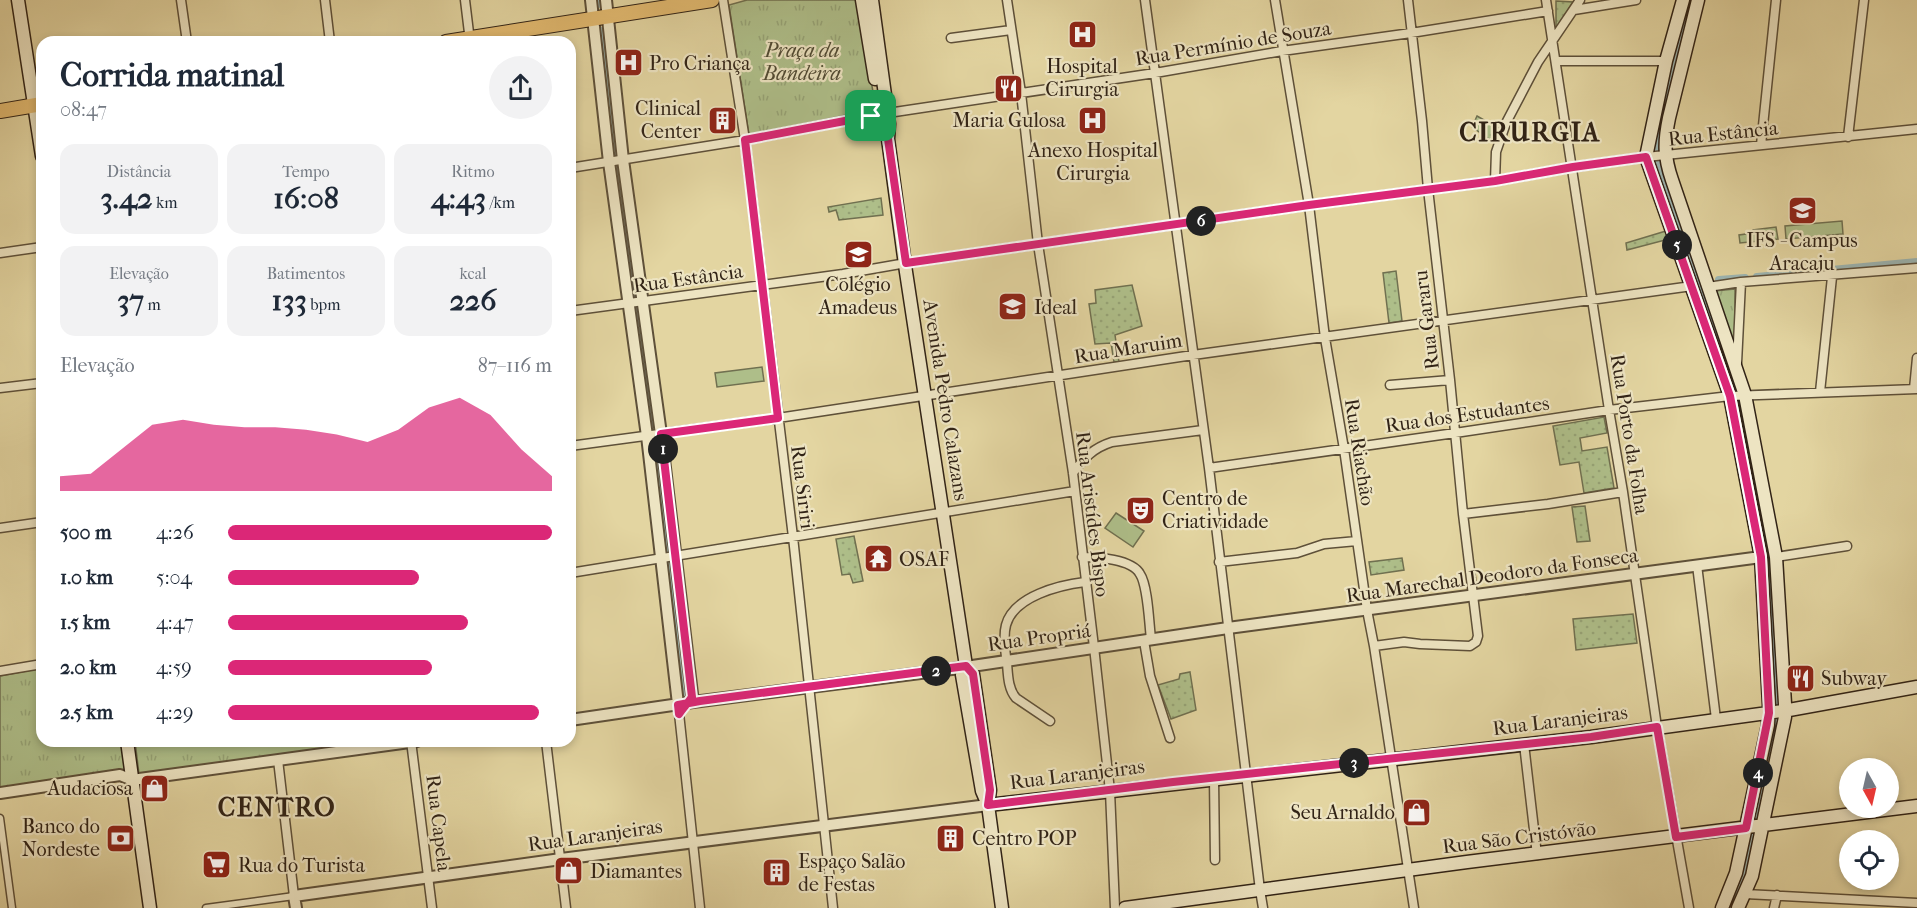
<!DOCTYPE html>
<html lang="pt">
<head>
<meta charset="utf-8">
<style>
	:root { --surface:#fff; --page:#f2f2f3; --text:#1f2937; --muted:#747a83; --accent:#db2777 }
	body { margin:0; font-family:"IM FELL French Canon",serif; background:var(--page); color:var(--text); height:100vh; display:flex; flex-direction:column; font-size:22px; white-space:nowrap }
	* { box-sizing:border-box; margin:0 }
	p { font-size:20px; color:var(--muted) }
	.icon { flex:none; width:33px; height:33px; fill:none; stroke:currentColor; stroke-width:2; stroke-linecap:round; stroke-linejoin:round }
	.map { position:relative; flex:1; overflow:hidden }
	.sheet { position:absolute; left:36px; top:36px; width:540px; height:711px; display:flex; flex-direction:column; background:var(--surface); border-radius:18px; box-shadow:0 3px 9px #0003 }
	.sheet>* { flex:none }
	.needle { width:39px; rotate:172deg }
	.tools { position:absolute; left:1839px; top:758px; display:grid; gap:12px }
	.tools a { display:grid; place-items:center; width:60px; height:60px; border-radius:50%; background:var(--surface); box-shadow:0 3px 9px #0003; font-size:30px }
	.pin { position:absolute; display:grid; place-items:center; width:51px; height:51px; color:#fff; margin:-26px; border-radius:12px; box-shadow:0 3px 9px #0006 }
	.km { position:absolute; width:30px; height:30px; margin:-15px; border-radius:50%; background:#222; color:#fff; font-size:16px; line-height:30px; text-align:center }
	.round { display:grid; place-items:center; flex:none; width:63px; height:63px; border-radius:32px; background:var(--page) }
	.overview { display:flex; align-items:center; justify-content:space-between; height:102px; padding:0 24px }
	h1 { font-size:33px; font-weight:700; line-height:45px }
	.metrics { display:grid; grid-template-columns:repeat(3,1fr); gap:9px; height:102px; padding:6px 24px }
	.metrics div { display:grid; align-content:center; border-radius:15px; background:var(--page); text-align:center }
	.metrics b { font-size:30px; font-weight:700 }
	.metrics small { font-size:16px; font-weight:400 }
	.metrics p { font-size:16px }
	.chart { height:168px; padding:12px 24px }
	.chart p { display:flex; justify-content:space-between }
	.chart svg { width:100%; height:108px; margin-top:6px; fill:var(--accent); opacity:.7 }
	ul { padding:0 24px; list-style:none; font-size:20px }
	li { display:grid; grid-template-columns:96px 72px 1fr; align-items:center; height:45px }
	li i { height:15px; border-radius:8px; background:var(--accent) }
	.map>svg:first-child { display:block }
</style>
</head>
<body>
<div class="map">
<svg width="1917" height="908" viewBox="0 0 1917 908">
	<defs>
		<pattern id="grass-dots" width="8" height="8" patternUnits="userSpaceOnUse" patternTransform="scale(1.5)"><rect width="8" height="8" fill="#aebe89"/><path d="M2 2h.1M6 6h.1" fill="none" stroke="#96a376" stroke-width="1.8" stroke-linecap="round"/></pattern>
		<pattern id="park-tufts" width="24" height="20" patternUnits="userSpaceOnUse" patternTransform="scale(1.5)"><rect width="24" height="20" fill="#aebe89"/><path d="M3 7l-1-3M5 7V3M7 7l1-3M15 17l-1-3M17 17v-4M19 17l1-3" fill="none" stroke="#96a376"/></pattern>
	</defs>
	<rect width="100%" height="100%" fill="#e3d5a1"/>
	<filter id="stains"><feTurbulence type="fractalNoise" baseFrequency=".00333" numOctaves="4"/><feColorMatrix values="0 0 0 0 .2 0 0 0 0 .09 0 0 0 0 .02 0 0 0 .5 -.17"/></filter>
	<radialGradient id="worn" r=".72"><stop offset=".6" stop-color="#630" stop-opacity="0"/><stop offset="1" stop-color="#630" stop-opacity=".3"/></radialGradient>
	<!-- grass -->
	<path fill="url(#grass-dots)" stroke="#707050" stroke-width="1.5" d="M1556 1 1573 2 1556 29Z
		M1477 116 1500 129 1495 143 1472 127Z
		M881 198 883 215 839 220 836 210 829 212 828 207Z
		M1666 231 1669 239 1627 250 1626 243Z
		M1396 271 1402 321 1389 323 1383 273Z
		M1132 285 1142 326 1115 335 1119 362H1114L1111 343 1095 344 1089 304 1096 303 1095 290Z
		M1604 417 1607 433 1580 438 1582 451 1607 447 1614 488 1584 493 1579 462 1560 465 1553 426Z
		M1585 506 1590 541 1577 542 1572 507Z
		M854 536 863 581 853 583 850 574 842 575 836 539Z
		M1402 558 1404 570 1371 575 1369 562Z
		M1633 614 1637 643 1576 650 1573 619Z
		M1190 672 1196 710 1171 719 1158 685 1179 679 1180 674Z"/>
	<!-- park -->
	<path fill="url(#park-tufts)" stroke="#707050" stroke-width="1.5" d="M747 0H857L876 109 749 135 729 5Z
		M1735 289V345L1714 291Z
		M42 668V741H124L128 770 0 788V676Z
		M135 741H392L139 774Z"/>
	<!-- garden -->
	<path fill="#aebe89" stroke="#707050" stroke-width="1.5" d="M1842 221 1843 234 1786 239 1785 226Z
		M1776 227 1778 239 1740 243 1739 235 1753 233V230Z
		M762 367 764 381 717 387 715 373Z
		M1116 513 1144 531 1133 547 1105 528Z"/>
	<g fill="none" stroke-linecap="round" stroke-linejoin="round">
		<!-- canal -->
		<path stroke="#9cb5b2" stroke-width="8" d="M597 0 598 4
			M1690 1 1654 146 1658 164 1696 282 1730 369 1740 403 1752 478
			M601 31 657 457 670 580 686 697
			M1757 277 1917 262
			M1719 280 1745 278
			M1732 908 1742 888 1778 706 1769 560 1755 496"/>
		<defs>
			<path id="pedestrian" d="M0 818 12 908
				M206 908 294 896"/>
			<path id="minor" d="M181 0 187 42
				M325 0 330 42
				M465 0 470 41
				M723 0 745 140 793 537 833 908
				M1007 0 1021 93 1038 244 1073 473 1094 647 1110 791 1115 908
				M1145 0 1209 468 1260 890 1263 908
				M1275 0 1309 205 1325 338 1344 449 1367 610 1374 646 1414 908
				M1546 0 1609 410 1623 492 1657 727 1689 908
				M1574 10 1636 0
				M951 38 1011 30
				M1557 61H1666
				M888 113 1155 73 1282 51 1411 33 1548 11
				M1848 137 1864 0
				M1761 145 1776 0
				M570 168 745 140 881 114
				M1495 181 1496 152 1506 123 1538 62 1580 0
				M0 253 42 247
				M1708 287 1741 282 1917 268
				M570 311 843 274 906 263 1309 205 1495 181 1573 167 1646 157 1917 129
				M1737 363 1741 282
				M1390 385 1450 380
				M0 388 42 383
				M1914 389 1917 358
				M1820 392 1832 277
				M570 446 778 418 1193 355 1692 286
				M1209 468 1455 433 1609 410 1730 396 1917 389
				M1073 473C1084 458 1093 448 1112 442L1203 430
				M1463 514 1548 504 1623 492
				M0 528 42 522
				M1082 557C1097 557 1132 559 1140 574 1148 586 1149 623 1151 639
				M1776 557 1847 546
				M1219 562 1297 553 1324 544 1357 541
				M1697 565 1716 719
				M570 573C738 546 906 517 1075 491
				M1144 641 1150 676 1170 738
				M1374 646 1404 642 1420 644 1470 646 1476 642 1478 636 1463 514 1450 380 1428 189 1422 121 1408 0
				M0 671 42 664
				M678 704 700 908
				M1050 721 1016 698C1008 689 1008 675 1007 663 1005 651 1003 636 1006 625 1014 596 1060 585 1085 582
				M411 741 432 908
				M546 741 566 908
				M1524 744 1537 855
				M278 760 294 896
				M1214 778 1215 860
				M1745 894 1917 903
				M1774 908 1777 895"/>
			<path id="tertiary" d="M591 0 609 162 647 436 678 704
				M606 0 623 160 661 434 693 702
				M570 720 693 702 952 669 1228 628 1761 557
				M0 793 120 775 132 780 417 741
				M296 908 294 896 561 859 988 805"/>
			<path id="secondary" d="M18 0 42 156
				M862 0 875 79
				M872 0 889 124 888 139 906 272 966 666 973 674 990 790 988 805
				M1683 0 1666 61 1646 157 1730 396 1761 557 1769 705 1768 725 1736 873 1722 908
				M1698 0 1669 118C1664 142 1664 157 1672 180L1745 395 1776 557 1785 704V717L1752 876 1738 908
				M966 666 962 675 982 791 988 805 1002 908
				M127 741 150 908
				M988 805 1591 737 1789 710 1917 687
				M1125 908 1467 862 1917 806"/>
			<path id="primary" d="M446 42 712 0
				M0 111 42 104"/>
		</defs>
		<!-- pedestrian casing -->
		<use href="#pedestrian" stroke="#5e5039" stroke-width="9"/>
		<!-- minor casing -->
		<use href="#minor" stroke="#5e5039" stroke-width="11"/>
		<!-- tertiary casing -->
		<use href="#tertiary" stroke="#5e5039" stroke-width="14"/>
		<!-- secondary casing -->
		<use href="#secondary" stroke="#312316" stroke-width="15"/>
		<!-- primary casing -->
		<use href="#primary" stroke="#312316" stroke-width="16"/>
		<!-- pedestrian -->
		<use href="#pedestrian" stroke="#ede4c2" stroke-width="6"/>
		<!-- minor -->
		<use href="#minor" stroke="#ede4c2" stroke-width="8"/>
		<!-- tertiary -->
		<use href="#tertiary" stroke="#ede4c2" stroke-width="10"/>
		<!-- secondary -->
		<use href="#secondary" stroke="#ede4c2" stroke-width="12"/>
		<!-- primary -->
		<use href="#primary" stroke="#e2ba70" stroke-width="14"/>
	</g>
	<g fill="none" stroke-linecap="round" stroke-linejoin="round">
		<defs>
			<path id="route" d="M871 116 745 140 778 418 661 434 692 697C688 703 683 708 679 714L678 705 700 701 966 666 973 674 990 790 988 805 1173 782 1591 737 1657 727 1676 837 1746 828 1769 713 1761 557 1730 396 1646 157 1573 167 1495 181 1309 205 906 263 888 139 882 125 880 114 871 116"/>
		</defs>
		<!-- route casing -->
		<use href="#route" stroke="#fff" stroke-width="12"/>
		<!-- route -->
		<use href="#route" stroke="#db2777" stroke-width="8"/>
	</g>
	<!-- icons -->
	<defs>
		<symbol id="hospital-square" viewBox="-11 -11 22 22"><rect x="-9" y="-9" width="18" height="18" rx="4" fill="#8f2418" stroke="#ede4c2"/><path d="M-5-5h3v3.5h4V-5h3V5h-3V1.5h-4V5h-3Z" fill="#fff"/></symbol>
		<symbol id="restaurant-square" viewBox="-11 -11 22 22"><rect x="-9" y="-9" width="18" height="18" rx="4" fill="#8f2418" stroke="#ede4c2"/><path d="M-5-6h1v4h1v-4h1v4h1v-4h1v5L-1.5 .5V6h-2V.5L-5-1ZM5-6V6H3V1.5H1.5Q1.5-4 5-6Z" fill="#fff"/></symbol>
		<symbol id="building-square" viewBox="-11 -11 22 22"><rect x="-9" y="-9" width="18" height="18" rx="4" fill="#8f2418" stroke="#ede4c2"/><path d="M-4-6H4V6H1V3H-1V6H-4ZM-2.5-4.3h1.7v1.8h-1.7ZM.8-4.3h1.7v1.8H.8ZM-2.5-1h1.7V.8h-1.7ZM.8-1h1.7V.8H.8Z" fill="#fff"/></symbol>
		<symbol id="university-square" viewBox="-11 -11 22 22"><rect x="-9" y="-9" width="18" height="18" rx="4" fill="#8f2418" stroke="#ede4c2"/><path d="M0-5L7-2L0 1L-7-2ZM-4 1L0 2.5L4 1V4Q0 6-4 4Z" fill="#fff"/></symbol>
		<symbol id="school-square" viewBox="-11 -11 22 22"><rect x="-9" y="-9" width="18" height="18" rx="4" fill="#8f2418" stroke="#ede4c2"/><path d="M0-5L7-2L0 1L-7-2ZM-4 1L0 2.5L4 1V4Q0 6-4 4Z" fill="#fff"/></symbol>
		<symbol id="theatre-square" viewBox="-11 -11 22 22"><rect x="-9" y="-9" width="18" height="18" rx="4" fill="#8f2418" stroke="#ede4c2"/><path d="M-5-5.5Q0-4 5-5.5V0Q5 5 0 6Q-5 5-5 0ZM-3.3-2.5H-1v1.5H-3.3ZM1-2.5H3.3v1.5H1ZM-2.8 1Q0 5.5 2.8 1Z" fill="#fff"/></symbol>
		<symbol id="temple-square" viewBox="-11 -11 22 22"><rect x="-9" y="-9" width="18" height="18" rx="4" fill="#8f2418" stroke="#ede4c2"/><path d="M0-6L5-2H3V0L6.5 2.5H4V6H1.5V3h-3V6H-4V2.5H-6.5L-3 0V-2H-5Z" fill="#fff"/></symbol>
		<symbol id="shop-square" viewBox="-11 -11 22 22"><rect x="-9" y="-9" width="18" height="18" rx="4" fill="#8f2418" stroke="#ede4c2"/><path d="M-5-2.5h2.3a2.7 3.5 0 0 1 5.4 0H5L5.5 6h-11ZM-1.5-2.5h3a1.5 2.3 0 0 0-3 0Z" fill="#fff"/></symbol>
		<symbol id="bank-square" viewBox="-11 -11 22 22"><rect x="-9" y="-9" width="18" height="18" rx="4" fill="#8f2418" stroke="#ede4c2"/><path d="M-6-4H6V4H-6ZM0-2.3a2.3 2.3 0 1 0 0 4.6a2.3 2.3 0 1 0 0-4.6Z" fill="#fff"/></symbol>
		<symbol id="supermarket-square" viewBox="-11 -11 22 22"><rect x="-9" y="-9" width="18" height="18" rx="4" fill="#8f2418" stroke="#ede4c2"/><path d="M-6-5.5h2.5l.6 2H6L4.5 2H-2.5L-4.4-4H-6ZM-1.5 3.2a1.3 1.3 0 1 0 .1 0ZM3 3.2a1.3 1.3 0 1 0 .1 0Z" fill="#fff"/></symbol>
	</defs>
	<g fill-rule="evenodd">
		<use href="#hospital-square" x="1066" y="18" width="33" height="33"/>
		<use href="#hospital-square" x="612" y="46" width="33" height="33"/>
		<use href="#restaurant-square" x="992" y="72" width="33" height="33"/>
		<use href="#building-square" x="706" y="104" width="33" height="33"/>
		<use href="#hospital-square" x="1076" y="104" width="33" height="33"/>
		<use href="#university-square" x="1786" y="194" width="33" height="33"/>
		<use href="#school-square" x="842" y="238" width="33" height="33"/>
		<use href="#school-square" x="996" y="290" width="33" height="33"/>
		<use href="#theatre-square" x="1124" y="494" width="33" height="33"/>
		<use href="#temple-square" x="862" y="542" width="33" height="33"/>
		<use href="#restaurant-square" x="1784" y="662" width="33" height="33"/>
		<use href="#shop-square" x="138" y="772" width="33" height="33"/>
		<use href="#shop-square" x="1400" y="796" width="33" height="33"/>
		<use href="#bank-square" x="104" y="822" width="33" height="33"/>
		<use href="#building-square" x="934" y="822" width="33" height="33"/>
		<use href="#supermarket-square" x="200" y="848" width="33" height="33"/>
		<use href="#shop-square" x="552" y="854" width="33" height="33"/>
		<use href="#building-square" x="760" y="856" width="33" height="33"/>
	</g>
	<g text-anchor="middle" stroke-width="4.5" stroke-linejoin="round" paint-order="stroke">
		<!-- street labels -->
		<g font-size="20" fill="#312316" stroke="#ede4c2">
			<text transform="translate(1233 43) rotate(-9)" y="7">Rua Permínio de Souza</text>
			<text transform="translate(1723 133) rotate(-6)" y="7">Rua Estância</text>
			<text transform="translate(688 278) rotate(-8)" y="7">Rua Estância</text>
			<text transform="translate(1426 320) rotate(-97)" y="7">Rua Gararu</text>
			<text transform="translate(1128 348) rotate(-9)" y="7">Rua Maruim</text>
			<text transform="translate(946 400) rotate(81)" y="7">Avenida Pedro Calazans</text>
			<text transform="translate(1467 414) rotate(-8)" y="7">Rua dos Estudantes</text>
			<text transform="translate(1630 434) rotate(81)" y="7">Rua Porto da Folha</text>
			<text transform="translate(1360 452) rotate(81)" y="7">Rua Riachão</text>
			<text transform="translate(803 487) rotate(83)" y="7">Rua Siriri</text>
			<text transform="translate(1093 514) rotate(83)" y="7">Rua Aristídes Bispo</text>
			<text transform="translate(1492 575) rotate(-8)" y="7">Rua Marechal Deodoro da Fonseca</text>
			<text transform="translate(1039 637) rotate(-8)" y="7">Rua Propriá</text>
			<text transform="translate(1560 720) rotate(-7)" y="7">Rua Laranjeiras</text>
			<text transform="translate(1077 774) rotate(-7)" y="7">Rua Laranjeiras</text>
			<text transform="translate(439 823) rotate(83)" y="7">Rua Capela</text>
			<text transform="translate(595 835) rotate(-8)" y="7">Rua Laranjeiras</text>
			<text transform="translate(1519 837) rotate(-7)" y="7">Rua São Cristóvão</text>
		</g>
		<!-- park labels -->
		<g font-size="20" font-style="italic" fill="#504a33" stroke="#ede4c2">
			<text x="802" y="57">Praça da<tspan x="802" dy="23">Bandeira</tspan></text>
		</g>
		<!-- poi labels -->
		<g font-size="20" fill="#312316" stroke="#ede4c2" text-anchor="start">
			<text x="649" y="70">Pro Criança</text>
			<text x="1082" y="73" text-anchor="middle">Hospital<tspan x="1082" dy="23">Cirurgia</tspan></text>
			<text x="701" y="115" text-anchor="end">Clinical<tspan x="701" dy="23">Center</tspan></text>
			<text x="1009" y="127" text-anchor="middle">Maria Gulosa</text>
			<text x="1093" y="157" text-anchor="middle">Anexo Hospital<tspan x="1093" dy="23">Cirurgia</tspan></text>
			<text x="1802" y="247" text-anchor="middle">IFS - Campus<tspan x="1802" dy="23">Aracaju</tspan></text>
			<text x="858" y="291" text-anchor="middle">Colégio<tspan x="858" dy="23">Amadeus</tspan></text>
			<text x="1034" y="314">Ideal</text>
			<text x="1162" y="505">Centro de<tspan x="1162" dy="23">Criatividade</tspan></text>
			<text x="899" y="566">OSAF</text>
			<text x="1821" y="685">Subway</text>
			<text x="133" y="795" text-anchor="end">Audaciosa</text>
			<text x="1395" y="819" text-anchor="end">Seu Arnaldo</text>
			<text x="100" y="833" text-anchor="end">Banco do<tspan x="100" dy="23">Nordeste</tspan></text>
			<text x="972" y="845">Centro POP</text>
			<text x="798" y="868">Espaço Salão<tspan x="798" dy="23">de Festas</tspan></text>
			<text x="238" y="872">Rua do Turista</text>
			<text x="590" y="878">Diamantes</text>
		</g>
		<!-- district labels -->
		<g font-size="26" font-weight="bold" letter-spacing="1.5" fill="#312316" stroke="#ede4c2">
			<text x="1530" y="141">CIRURGIA</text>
			<text x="277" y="816">CENTRO</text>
		</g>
	</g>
	<rect width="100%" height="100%" filter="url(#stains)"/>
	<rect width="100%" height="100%" fill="url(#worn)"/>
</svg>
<div class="tools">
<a><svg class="needle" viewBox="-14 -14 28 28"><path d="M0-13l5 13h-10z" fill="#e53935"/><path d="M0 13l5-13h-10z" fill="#747a83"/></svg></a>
<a><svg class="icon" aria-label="locate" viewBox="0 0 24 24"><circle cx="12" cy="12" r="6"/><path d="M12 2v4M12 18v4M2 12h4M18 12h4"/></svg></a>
</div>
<div class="pin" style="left:871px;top:116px;background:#1e9e55"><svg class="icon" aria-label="arrive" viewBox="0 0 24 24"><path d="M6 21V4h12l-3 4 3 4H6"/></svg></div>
<b class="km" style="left:663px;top:449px">1</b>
<b class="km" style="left:936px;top:671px">2</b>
<b class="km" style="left:1354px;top:763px">3</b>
<b class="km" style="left:1758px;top:773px">4</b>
<b class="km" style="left:1677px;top:245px">5</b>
<b class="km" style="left:1201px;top:221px">6</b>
<section class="sheet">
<div class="overview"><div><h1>Corrida matinal</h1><p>08:47</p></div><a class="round"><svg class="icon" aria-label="share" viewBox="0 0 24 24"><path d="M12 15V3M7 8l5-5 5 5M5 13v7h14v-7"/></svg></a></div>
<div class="metrics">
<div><p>Distância</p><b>3.42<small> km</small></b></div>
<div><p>Tempo</p><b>16:08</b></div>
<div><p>Ritmo</p><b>4:43<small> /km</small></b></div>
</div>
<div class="metrics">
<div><p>Elevação</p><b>37<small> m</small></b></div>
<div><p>Batimentos</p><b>133<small> bpm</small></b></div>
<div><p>kcal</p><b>226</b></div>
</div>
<div class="chart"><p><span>Elevação</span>87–116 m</p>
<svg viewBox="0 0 160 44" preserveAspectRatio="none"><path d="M0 44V38L10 37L20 27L30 17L40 15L50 17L60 18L70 18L80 19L90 21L100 24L110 19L120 10L130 6L140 13L150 27L160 38V44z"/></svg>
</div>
<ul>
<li><b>500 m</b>4:26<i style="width:100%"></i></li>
<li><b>1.0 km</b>5:04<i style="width:59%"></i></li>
<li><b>1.5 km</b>4:47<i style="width:74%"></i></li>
<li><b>2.0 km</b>4:59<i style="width:63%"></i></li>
<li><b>2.5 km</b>4:29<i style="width:96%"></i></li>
</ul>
</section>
</div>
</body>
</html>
